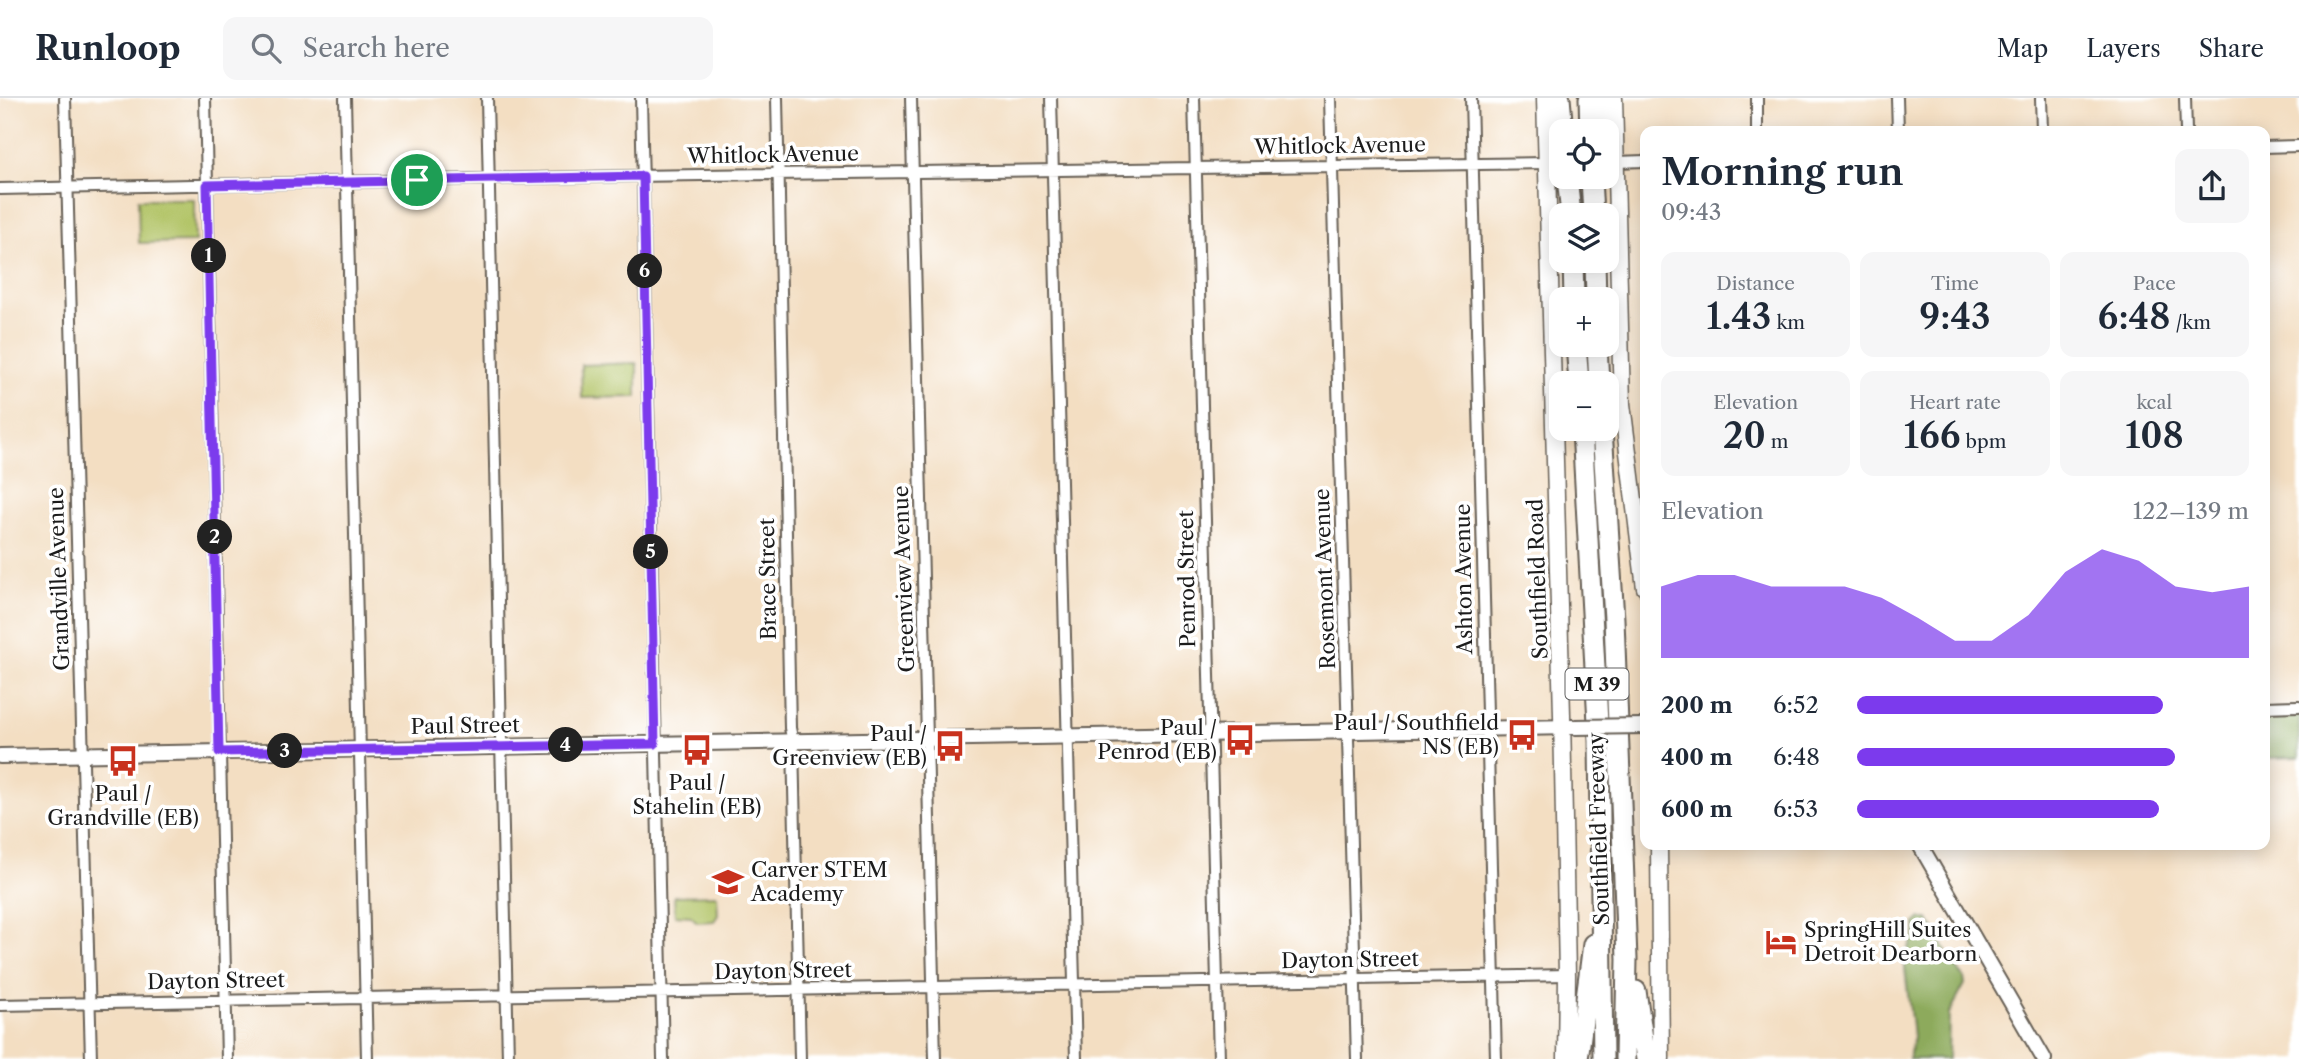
<!DOCTYPE html>
<html lang="en">
<head>
<meta charset="utf-8">
<style>
	:root { --surface:#fff; --page:#f6f6f7; --text:#1f2937; --muted:#747a83; --line:#e0e1e3; --accent:#7c3aed }
	body { margin:0; font-family:"Libre Caslon Text",serif; background:var(--page); color:var(--text); height:100vh; display:flex; flex-direction:column; font-size:26px; white-space:nowrap }
	* { box-sizing:border-box; margin:0 }
	p { font-size:23px; color:var(--muted) }
	.icon { flex:none; width:38px; height:38px; fill:none; stroke:currentColor; stroke-width:2; stroke-linecap:round; stroke-linejoin:round }
	.map { position:relative; flex:1; overflow:hidden }
	.drawer { position:absolute; left:1640px; top:28px; width:630px; height:724px; display:flex; flex-direction:column; background:var(--surface); border-radius:14px; box-shadow:0 4px 18px #0003 }
	.drawer>* { flex:none }
	.tools { position:absolute; left:1549px; top:21px; display:grid; gap:14px }
	.tools a { display:grid; place-items:center; width:70px; height:70px; border-radius:14px; background:var(--surface); box-shadow:0 4px 18px #0003; font-size:35px }
	.pin { position:absolute; display:grid; place-items:center; width:60px; height:60px; color:#fff; margin:-30px; border:4px solid #fff; border-radius:50%; box-shadow:0 2px 7px #0007 }
	.km { position:absolute; width:35px; height:35px; margin:-18px; border-radius:50%; background:#222; color:#fff; font-size:19px; line-height:35px; text-align:center }
	.round { display:grid; place-items:center; flex:none; width:74px; height:74px; border-radius:14px; background:var(--page) }
	.head { display:flex; align-items:center; justify-content:space-between; height:119px; padding:0 21px }
	h1 { font-size:38px; font-weight:600; line-height:52px }
	.figures { display:grid; grid-template-columns:repeat(3,1fr); gap:10px; height:119px; padding:7px 21px }
	.figures div { display:grid; align-content:center; border-radius:14px; background:var(--page); text-align:center }
	.figures b { font-size:35px; font-weight:600 }
	.figures small { font-size:19px; font-weight:400 }
	.figures p { font-size:19px }
	.chart { height:196px; padding:14px 21px }
	.chart p { display:flex; justify-content:space-between }
	.chart svg { width:100%; height:126px; margin-top:7px; fill:var(--accent); opacity:.7 }
	ul { padding:0 21px; list-style:none; font-size:23px }
	li { display:grid; grid-template-columns:112px 84px 1fr; align-items:center; height:52px }
	li i { height:18px; border-radius:9px; background:var(--accent) }
	header { display:flex; align-items:center; gap:42px; box-sizing:border-box; height:98px; padding:0 35px; background:var(--surface); border-bottom:2px solid var(--line) }
	header strong { font-size:33px }
	nav { display:flex; gap:38px; margin-inline-start:auto; font-size:24px }
	.search { width:490px; height:63px; background:var(--page); display:flex; align-items:center; gap:18px; box-sizing:border-box; padding:0 24px; border-radius:14px; color:var(--muted); font-size:26px }
	.map>svg:first-child { display:block }
</style>
</head>
<body>
<header>
<strong>Runloop</strong>
<div class="search"><svg class="icon" aria-label="search" viewBox="0 0 24 24"><circle cx="10" cy="10" r="6"/><path d="M15 15l6 6"/></svg>Search here</div>
<nav><a>Map</a><a>Layers</a><a>Share</a></nav>
</header>
<div class="map">
<svg width="2299" height="961" viewBox="0 0 2299 961">
	<rect width="100%" height="100%" fill="#fff"/>
	<filter id="ink" filterUnits="userSpaceOnUse"><feTurbulence type="fractalNoise" baseFrequency=".0143" numOctaves="2"/><feDisplacementMap in="SourceGraphic" scale="14" xChannelSelector="R" yChannelSelector="G"/><feConvolveMatrix kernelMatrix="1 2 1 2 8 2 1 2 1" color-interpolation-filters="sRGB"/></filter>
	<filter id="wash" filterUnits="userSpaceOnUse"><feTurbulence type="fractalNoise" baseFrequency=".00686" numOctaves="4" result="noise"/><feDisplacementMap in="SourceGraphic" scale="28" xChannelSelector="R" yChannelSelector="G"/><feGaussianBlur stdDeviation="1.57" result="paint"/><feColorMatrix in="noise" values="0 0 0 0 0 0 0 0 0 0 0 0 0 0 0 0 0 1.4 0 .05"/><feComposite in="paint" operator="in"/></filter>
	<g filter="url(#wash)">
		<rect width="100%" height="100%" fill="#f3dec2"/>
		<!-- green -->
		<path fill="#b2c468" stroke="#677042" stroke-width="2" d="M194 101 195 144 139 145 138 101Z
			M637 265V299L582 300 581 267Z
			M717 797 718 817 714 823 697 824 691 818 675 817 674 798Z"/>
		<!-- forest -->
		<path fill="#8daa5c" stroke="#54633c" stroke-width="2" d="M2299 617V659L2265 660V618Z
			M1921 821H1929L1952 865 1964 879 1965 886 1949 916 1948 961H1909L1913 938 1904 862 1915 835V825Z"/>
	</g>
	<g filter="url(#ink)">
		<g fill="none" stroke-linecap="round" stroke-linejoin="round">
			<defs>
				<path id="minor" d="M65 0 91 961
					M205 0 227 961
					M345 0 367 961
					M487 0 508 961
					M641 0 663 961
					M777 0 790 630 793 644 800 961
					M911 0 935 961
					M1051 0 1076 961
					M1194 0 1219 961
					M1330 0 1357 961
					M1471 0 1496 961
					M1757 0V33
					M1897 0 1898 33
					M2041 0 2042 33
					M2185 0 2186 33
					M2264 49 2299 48
					M1616 64 1645 63
					M0 91 633 78 1547 65
					M2264 609 2299 608
					M0 907 1567 877"/>
				<path id="tertiary" d="M0 658 1573 629
					M1920 747 2044 961"/>
				<path id="secondary" d="M1545 0 1562 617 1567 877 1566 961
					M1614 0 1622 306 1645 490
					M1659 747 1661 961"/>
				<path id="motorway" d="M1560 0 1563 33
					M1589 0 1590 33
					M1603 33 1604 0
					M1567 79 1571 117
					M1591 79 1593 117
					M1573 163 1574 201
					M1595 163 1596 201
					M1576 247 1579 285
					M1597 247 1599 285
					M1582 331 1599 643 1603 961
					M1602 331 1614 521 1627 861 1625 961
					M1636 893 1646 961
					M1578 961 1593 846"/>
			</defs>
			<!-- minor casing -->
			<use href="#minor" stroke="#676056" stroke-width="14"/>
			<!-- tertiary casing -->
			<use href="#tertiary" stroke="#676056" stroke-width="18"/>
			<!-- secondary casing -->
			<use href="#secondary" stroke="#676056" stroke-width="19"/>
			<!-- motorway casing -->
			<use href="#motorway" stroke="#676056" stroke-width="23"/>
			<!-- minor -->
			<use href="#minor" stroke="#fff" stroke-width="10"/>
			<!-- tertiary -->
			<use href="#tertiary" stroke="#fff" stroke-width="14"/>
			<!-- secondary -->
			<use href="#secondary" stroke="#fff" stroke-width="16"/>
			<!-- motorway -->
			<use href="#motorway" stroke="#fff" stroke-width="19"/>
			<defs>
				<path id="tertiary-bridge" d="M1575 629 1645 628"/>
			</defs>
			<!-- tertiary-bridge casing -->
			<use href="#tertiary-bridge" stroke="#676056" stroke-width="18" stroke-linecap="butt"/>
			<!-- tertiary-bridge -->
			<use href="#tertiary-bridge" stroke="#fff" stroke-width="14"/>
		</g>
	</g>
	<g fill="none" stroke-linecap="round" stroke-linejoin="round" filter="url(#ink)">
		<defs>
			<path id="route" d="M643 78 655 646 219 654 207 87Z"/>
		</defs>
		<!-- route casing -->
		<use href="#route" stroke="#fff" stroke-width="14"/>
		<!-- route -->
		<use href="#route" stroke="#7c3aed" stroke-width="9"/>
	</g>
	<!-- icons -->
	<defs>
		<symbol id="bus-bare" viewBox="-9 -9 18 18"><path d="M-5-6H5V4H4V6H2V4H-2V6H-4V4H-5ZM-3.5-4V0h7V-4ZM-3.5 1.2v1.5H-2V1.2ZM2 1.2v1.5H3.5V1.2Z" fill="#c8321e" stroke="#fff" stroke-width="2.5" paint-order="stroke"/></symbol>
		<symbol id="school-bare" viewBox="-9 -9 18 18"><path d="M0-5L7-2L0 1L-7-2ZM-4 1L0 2.5L4 1V4Q0 6-4 4Z" fill="#c8321e" stroke="#fff" stroke-width="2.5" paint-order="stroke"/></symbol>
		<symbol id="hotel-bare" viewBox="-9 -9 18 18"><path d="M-6-4.5h1.5V1H6V5H4.5V3h-9V5H-6ZM-4 0a1.8 1.8 0 1 1 3.6 0ZM.5 0V-2.5h3Q6-2.5 6 0Z" fill="#c8321e" stroke="#fff" stroke-width="2.5" paint-order="stroke"/></symbol>
	</defs>
	<g fill-rule="evenodd">
		<use href="#bus-bare" x="1500" y="615" width="44" height="44"/>
		<use href="#bus-bare" x="1218" y="620" width="44" height="44"/>
		<use href="#bus-bare" x="928" y="626" width="44" height="44"/>
		<use href="#bus-bare" x="675" y="630" width="44" height="44"/>
		<use href="#bus-bare" x="101" y="641" width="44" height="44"/>
		<use href="#school-bare" x="706" y="762" width="44" height="44"/>
		<use href="#hotel-bare" x="1759" y="822" width="44" height="44"/>
	</g>
	<g text-anchor="middle" stroke-width="7" stroke-linejoin="round" paint-order="stroke">
		<!-- shield labels -->
		<rect fill="#fff" stroke="#606060" stroke-width="2" x="1565.5" y="570.5" width="63" height="31" rx="5"/>
		<g font-size="19" font-weight="bold" fill="#1c1c1c">
			<text x="1597" y="593">M 39</text>
		</g>
		<!-- street labels -->
		<g font-size="21" fill="#1c1c1c" stroke="#fff">
			<text transform="translate(1340 48) rotate(-1)" y="7">Whitlock Avenue</text>
			<text transform="translate(773 57) rotate(-1)" y="7">Whitlock Avenue</text>
			<text transform="translate(59 481) rotate(-92)" y="7">Grandville Avenue</text>
			<text transform="translate(768 481) rotate(-91)" y="7">Brace Street</text>
			<text transform="translate(904 481) rotate(-92)" y="7">Greenview Avenue</text>
			<text transform="translate(1187 481) rotate(-91)" y="7">Penrod Street</text>
			<text transform="translate(1325 481) rotate(-92)" y="7">Rosemont Avenue</text>
			<text transform="translate(1464 481) rotate(-91)" y="7">Ashton Avenue</text>
			<text transform="translate(1538 481) rotate(-92)" y="7">Southfield Road</text>
			<text transform="translate(465 628) rotate(-1)" y="7">Paul Street</text>
			<text transform="translate(1599 731) rotate(-92)" y="7">Southfield Freeway</text>
			<text transform="translate(1350 862) rotate(-1)" y="7">Dayton Street</text>
			<text transform="translate(783 873) rotate(-1)" y="7">Dayton Street</text>
			<text transform="translate(216 883) rotate(-1)" y="7">Dayton Street</text>
		</g>
		<!-- poi labels -->
		<g font-size="21" fill="#1c1c1c" stroke="#fff" text-anchor="end">
			<text x="1499" y="632">Paul / Southfield<tspan x="1499" dy="24">NS (EB)</tspan></text>
			<text x="1217" y="637">Paul /<tspan x="1217" dy="24">Penrod (EB)</tspan></text>
			<text x="927" y="643">Paul /<tspan x="927" dy="24">Greenview (EB)</tspan></text>
			<text x="697" y="692" text-anchor="middle">Paul /<tspan x="697" dy="24">Stahelin (EB)</tspan></text>
			<text x="123" y="703" text-anchor="middle">Paul /<tspan x="123" dy="24">Grandville (EB)</tspan></text>
			<text x="751" y="779" text-anchor="start">Carver STEM<tspan x="751" dy="24">Academy</tspan></text>
			<text x="1804" y="839" text-anchor="start">SpringHill Suites<tspan x="1804" dy="24">Detroit Dearborn</tspan></text>
		</g>
	</g>
</svg>
<div class="tools">
<a><svg class="icon" aria-label="locate" viewBox="0 0 24 24"><circle cx="12" cy="12" r="6"/><path d="M12 2v4M12 18v4M2 12h4M18 12h4"/></svg></a>
<a><svg class="icon" aria-label="layers" viewBox="0 0 24 24"><path d="M12 4l9 5-9 5-9-5zM3 14l9 5 9-5"/></svg></a>
<a>+</a>
<a>−</a>
</div>
<div class="pin" style="left:417px;top:82px;background:#1e9e55"><svg class="icon" aria-label="arrive" viewBox="0 0 24 24"><path d="M6 21V4h12l-3 4 3 4H6"/></svg></div>
<b class="km" style="left:209px;top:158px">1</b>
<b class="km" style="left:215px;top:439px">2</b>
<b class="km" style="left:285px;top:653px">3</b>
<b class="km" style="left:566px;top:647px">4</b>
<b class="km" style="left:651px;top:454px">5</b>
<b class="km" style="left:645px;top:173px">6</b>
<section class="drawer">
<div class="head"><div><h1>Morning run</h1><p>09:43</p></div><a class="round"><svg class="icon" aria-label="share" viewBox="0 0 24 24"><path d="M12 15V3M7 8l5-5 5 5M5 13v7h14v-7"/></svg></a></div>
<div class="figures">
<div><p>Distance</p><b>1.43<small> km</small></b></div>
<div><p>Time</p><b>9:43</b></div>
<div><p>Pace</p><b>6:48<small> /km</small></b></div>
</div>
<div class="figures">
<div><p>Elevation</p><b>20<small> m</small></b></div>
<div><p>Heart rate</p><b>166<small> bpm</small></b></div>
<div><p>kcal</p><b>108</b></div>
</div>
<div class="chart"><p><span>Elevation</span>122–139 m</p>
<svg viewBox="0 0 160 44" preserveAspectRatio="none"><path d="M0 44V19L10 15L20 15L30 19L40 19L50 19L60 23L70 30L80 38L90 38L100 29L110 14L120 6L130 10L140 19L150 21L160 19V44z"/></svg>
</div>
<ul>
<li><b>200 m</b>6:52<i style="width:78%"></i></li>
<li><b>400 m</b>6:48<i style="width:81%"></i></li>
<li><b>600 m</b>6:53<i style="width:77%"></i></li>
</ul>
</section>
</div>
</body>
</html>
